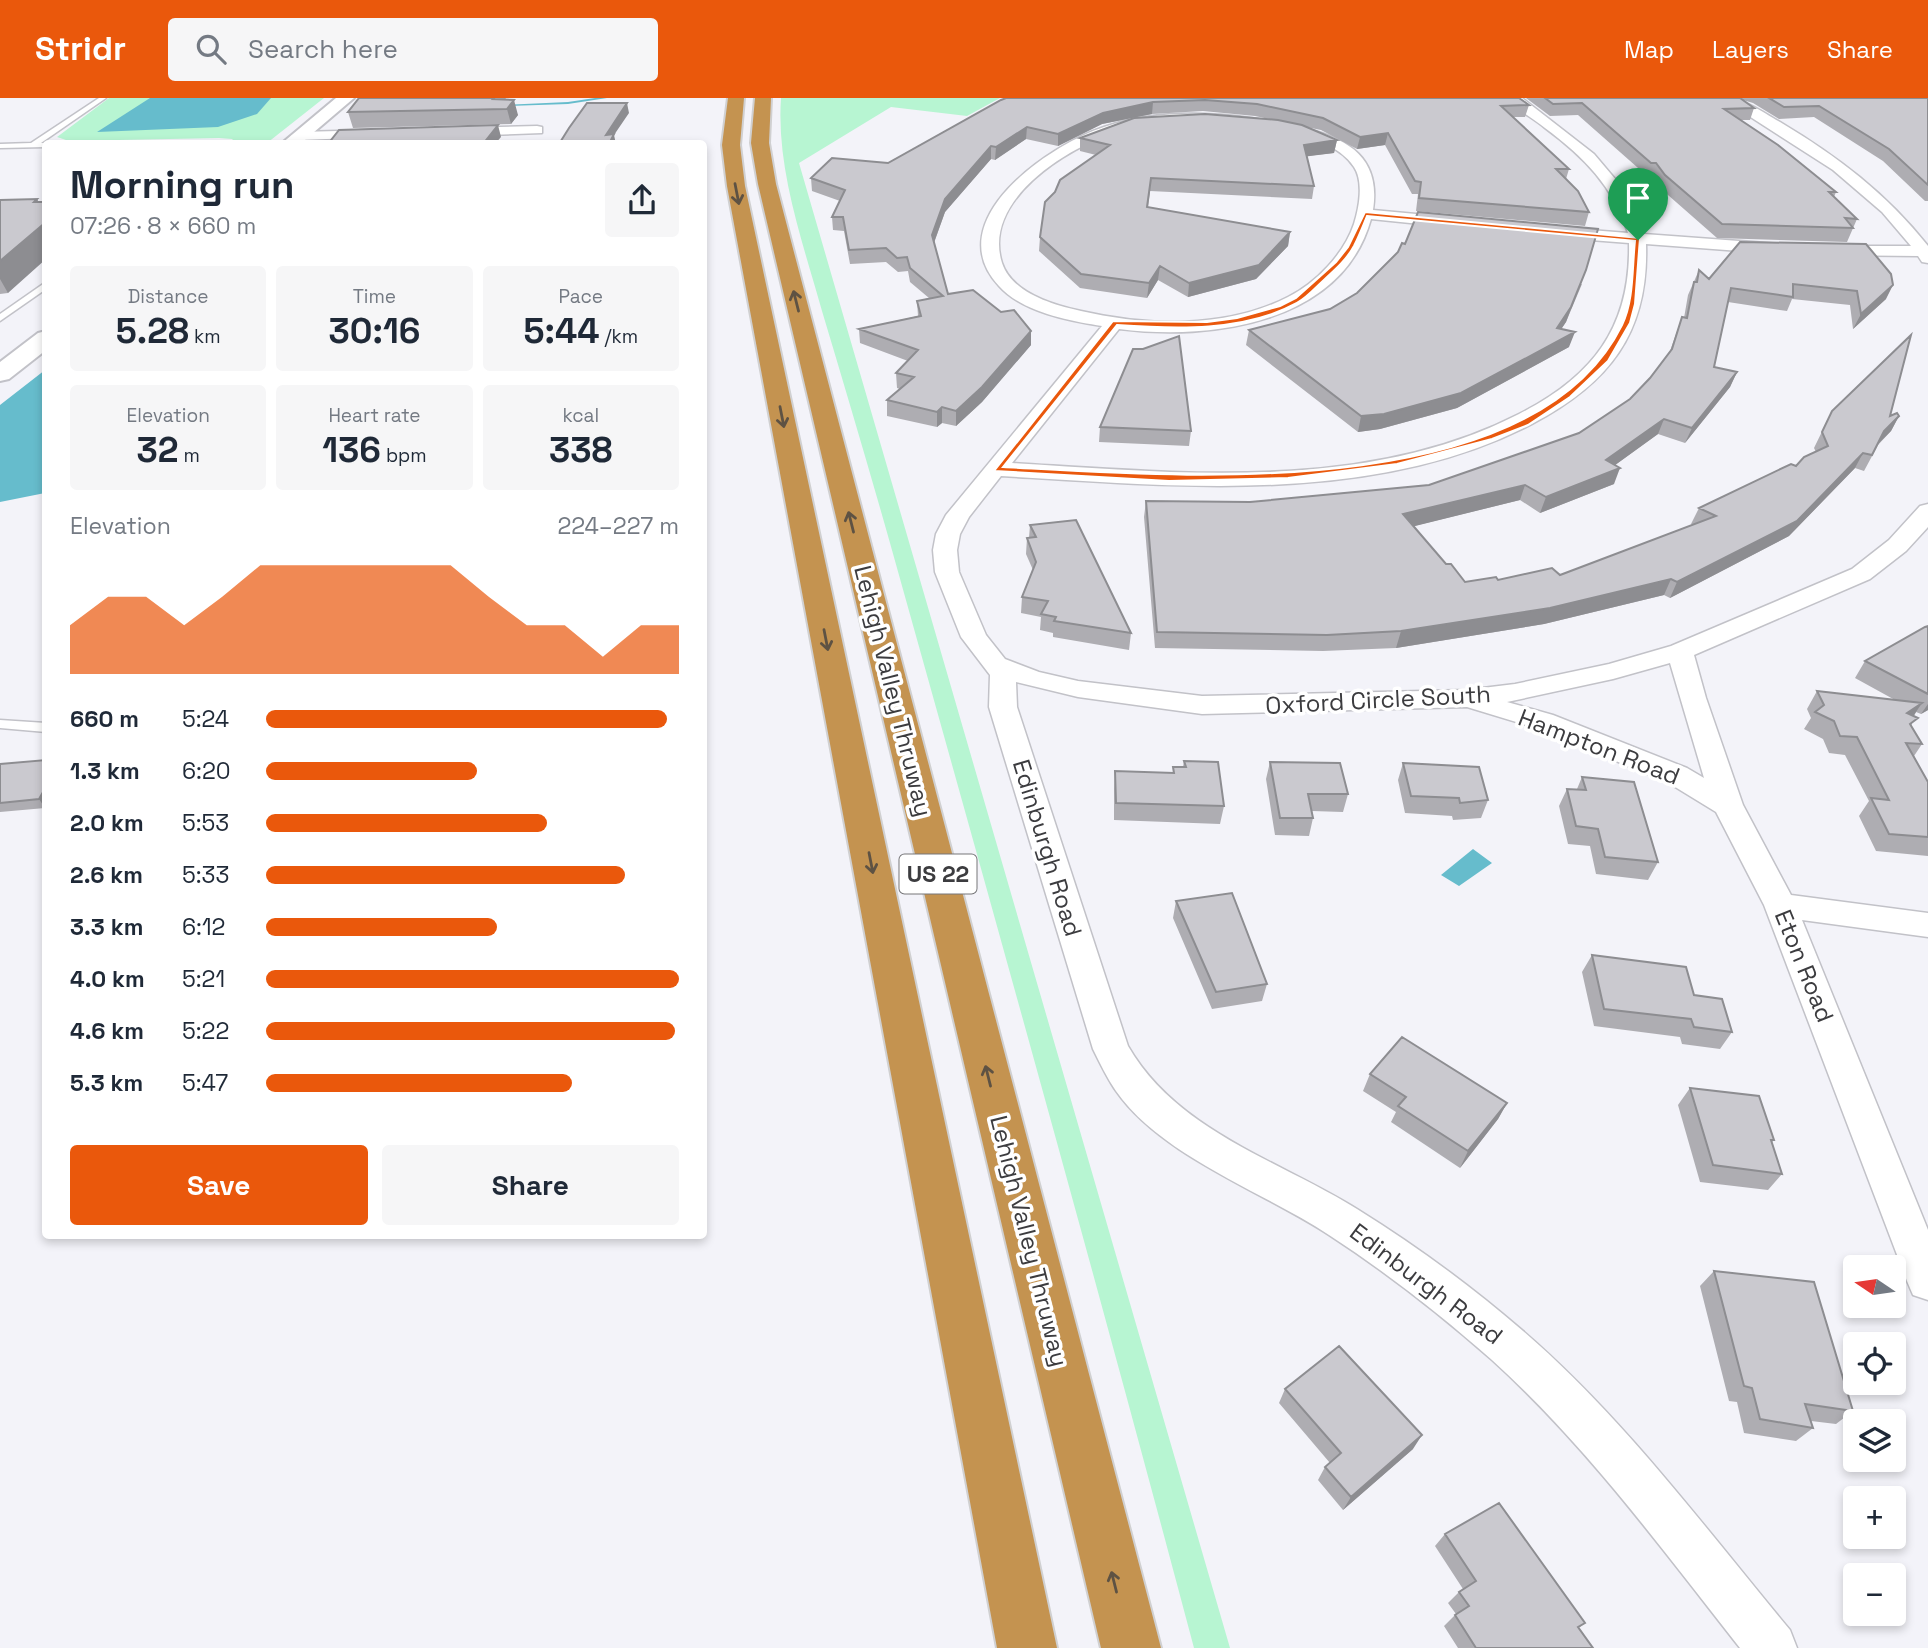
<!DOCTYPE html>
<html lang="en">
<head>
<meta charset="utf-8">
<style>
	:root { --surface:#fff; --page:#f6f6f7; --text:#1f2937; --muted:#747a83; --accent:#ea580c }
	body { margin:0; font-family:"Space Grotesk",sans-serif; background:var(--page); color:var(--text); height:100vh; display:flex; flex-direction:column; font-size:26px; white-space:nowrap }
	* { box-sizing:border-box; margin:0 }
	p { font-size:23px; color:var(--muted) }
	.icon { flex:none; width:38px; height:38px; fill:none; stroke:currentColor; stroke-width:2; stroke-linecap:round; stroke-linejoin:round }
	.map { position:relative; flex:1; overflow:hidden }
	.side { position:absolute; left:42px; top:42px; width:665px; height:1099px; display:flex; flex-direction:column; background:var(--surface); border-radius:7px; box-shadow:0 4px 10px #0003 }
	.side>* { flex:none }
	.needle { width:46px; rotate:283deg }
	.controls { position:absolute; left:1843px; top:1157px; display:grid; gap:14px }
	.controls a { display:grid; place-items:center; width:63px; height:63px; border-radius:7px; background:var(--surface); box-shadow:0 4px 10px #0003; font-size:35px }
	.pin { position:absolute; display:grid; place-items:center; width:60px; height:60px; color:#fff; margin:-72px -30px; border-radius:50% 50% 50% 0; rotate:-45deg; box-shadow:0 0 7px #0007 }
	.pin .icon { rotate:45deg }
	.round { display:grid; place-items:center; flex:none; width:74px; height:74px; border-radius:7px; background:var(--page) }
	.overview { display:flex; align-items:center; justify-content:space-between; height:119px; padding:0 28px }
	h1 { font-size:38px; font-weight:800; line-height:52px }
	.metrics { display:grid; grid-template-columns:repeat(3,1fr); gap:10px; height:119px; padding:7px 28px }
	.metrics div { display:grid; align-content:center; border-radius:7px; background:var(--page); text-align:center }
	.metrics b { font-size:35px; font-weight:800 }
	.metrics small { font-size:19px; font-weight:400 }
	.metrics p { font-size:19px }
	.chart { height:196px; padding:14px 28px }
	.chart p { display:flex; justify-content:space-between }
	.chart svg { width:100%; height:126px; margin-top:7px; fill:var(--accent); opacity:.7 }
	.primary-button { display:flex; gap:14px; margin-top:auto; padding:14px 28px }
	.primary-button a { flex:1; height:80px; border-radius:7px; background:var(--accent); color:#fff; font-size:28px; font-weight:800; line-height:80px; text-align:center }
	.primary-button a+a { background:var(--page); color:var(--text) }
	ul { padding:0 28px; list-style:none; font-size:23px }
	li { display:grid; grid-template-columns:112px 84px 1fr; align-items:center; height:52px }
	li i { height:18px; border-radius:9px; background:var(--accent) }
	header { display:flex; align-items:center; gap:42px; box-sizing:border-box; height:98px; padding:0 35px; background:var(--accent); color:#fff }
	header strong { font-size:33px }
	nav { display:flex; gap:38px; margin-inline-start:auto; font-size:24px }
	.search { width:490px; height:63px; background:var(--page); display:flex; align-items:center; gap:18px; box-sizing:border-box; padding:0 24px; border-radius:7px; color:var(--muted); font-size:26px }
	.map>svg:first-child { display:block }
</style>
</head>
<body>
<header>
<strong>Stridr</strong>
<div class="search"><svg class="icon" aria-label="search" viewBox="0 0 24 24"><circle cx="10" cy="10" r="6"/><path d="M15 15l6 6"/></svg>Search here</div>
<nav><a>Map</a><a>Layers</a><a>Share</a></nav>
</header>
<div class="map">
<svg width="1928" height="1550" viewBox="0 0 1928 1550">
	<rect width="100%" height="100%" fill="#f3f3f9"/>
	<!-- green -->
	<path fill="#b7f5d2" d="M109 0H324L267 45H236L232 41 219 40 69 43 57 39Z
		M781 0H1000L967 18 891 9 799 65 1230 1550H1194C1096 1181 993 813 890 445 868 367 845 290 822 213 803 145 776 71 781 0Z"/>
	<!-- water -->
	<path fill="#66bccc" d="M150 0H271L257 16 218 29 97 34Z
		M45 272V395L0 404V307Z
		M1473 751 1492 765 1459 788 1441 777Z"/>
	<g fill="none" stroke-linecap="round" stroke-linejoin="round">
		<!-- stream -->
		<path fill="#66bccc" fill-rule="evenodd" d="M595 0H607L568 6 504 8 502 7 568 4Z"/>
		<defs>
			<path id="service" d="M99 0H106L41 45H46V49L0 50V46L31 45Z
				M119 44H179L182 46H116Z
				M46 184V191L0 223V216Z
				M0 622 46 625V634L0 630Z"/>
			<path id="minor" d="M1506 0H1522L1594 56 1627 95 1644 136 1780 146 1788 151 1780 156 1646 146C1649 236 1608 286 1532 326 1372 409 1175 388 1001 378L969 419 960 436 957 452 959 474 986 537 1005 561 1039 574 1078 583 1202 598 1466 592 1515 586 1609 566 1671 548 1852 471 1889 442 1920 408 1928 406V429L1906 453 1870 481 1694 557 1706 600 1743 707 1791 797 1928 815V839L1802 822 1928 1132V1202L1913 1197 1907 1183 1764 807 1716 714 1667 684 1533 629 1467 609 1202 616 1078 599 1016 584 1017 609 1128 948C1177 1033 1278 1062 1357 1111 1415 1147 1471 1188 1523 1233 1624 1320 1705 1430 1790 1532L1797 1550H1740C1662 1451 1586 1347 1492 1262 1441 1217 1386 1174 1329 1137 1264 1094 1161 1058 1116 993 1107 980 1100 965 1093 951L989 609 990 577 961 539 935 474 933 452 936 436 946 417 1102 228C1069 223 1022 214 999 188 938 123 1049 47 1104 29 1166 8 1241 15 1304 30 1349 41 1381 60 1373 112L1459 120 1467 125 1459 130 1371 121C1342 226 1210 243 1119 231L1012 365C1178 375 1365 395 1519 316 1592 279 1631 230 1629 145L1552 139 1544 134 1552 129 1628 135C1614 89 1583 58 1545 30 1533 20 1517 12 1506 0ZM1185 25C1229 24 1328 28 1354 69 1364 84 1359 110 1354 126 1344 156 1316 185 1288 199 1226 231 1146 228 1081 213 1053 207 1012 195 1002 165 982 102 1067 50 1116 34 1138 27 1162 26 1185 25ZM1670 565 1704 680 1687 670 1553 617 1507 604 1613 581Z
				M1721 0C1745 0 1760 13 1780 24 1837 58 1887 96 1928 148V165L1922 164 1918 158 1825 157 1823 153 1831 148H1911L1882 114 1833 72Z
				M537 28 542 29V35L458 38 451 34 458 30Z
				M378 32 385 36 383 39 298 42 291 38 298 34Z"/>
			<path id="tertiary" d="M336 0H354L300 46H281Z
				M46 233V252L9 281 0 283V264L38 235Z"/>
			<path id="motorway" d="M728 0H744L740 47 745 88 1057 1550H997L727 88 722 47Z
				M755 0H771L769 45 776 86 1161 1550H1101L758 86 751 45Z"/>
		</defs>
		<!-- service casing -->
		<use href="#service" stroke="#c2c2c8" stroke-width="3"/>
		<!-- minor casing -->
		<use href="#minor" stroke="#c2c2c8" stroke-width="3"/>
		<!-- tertiary casing -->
		<use href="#tertiary" stroke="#c2c2c8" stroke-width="4"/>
		<!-- motorway casing -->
		<use href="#motorway" stroke="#d0d0d1" stroke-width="4"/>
		<!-- service -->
		<use href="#service" fill="#fff" fill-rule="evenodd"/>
		<!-- minor -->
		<use href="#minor" fill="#fff" fill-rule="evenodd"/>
		<!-- tertiary -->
		<use href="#tertiary" fill="#fff" fill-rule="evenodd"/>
		<!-- motorway -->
		<use href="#motorway" fill="#c49350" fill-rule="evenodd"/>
	</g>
	<!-- wall -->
	<path fill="#aeadb2" d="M359 0H506L505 2 518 17 511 26 353 30 348 14Z
		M1006 0H1519L1529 7 1525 19H1513L1569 71 1566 81 1589 114 1585 128 1416 113 1418 96H1412L1385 47 1357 51 1321 32 1306 29 1337 42 1334 55 1307 58 1314 88 1312 101 1150 93 1148 109 1290 134 1288 148 1256 181 1188 199 1158 182 1147 200 1080 190 1039 153 1040 139 1096 57 1080 53V40L1269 21 1255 18 1203 13 1152 16 1102 26 1058 48 1026 41 995 62 991 61 945 114 934 145 948 196 1031 247 982 304 956 328 942 325 937 329 887 318V302L900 291 897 290 896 275 908 263 860 245 859 231 918 218 917 203 929 200 910 184 908 173 898 174 886 164 850 166 844 133 833 132 832 119 840 103 812 93 811 80 888 65Z
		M1526 0H1928V103H1925L1883 63 1814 19 1779 21 1753 5 1743 2 1754 10 1750 22H1741L1836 94 1834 99 1857 121 1847 144 1717 140 1660 90 1651 77H1646L1578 17 1550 18Z
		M37 101 38 104 8 195 0 196V102Z
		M1740 144 1886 201 1853 231 1850 207 1792 201 1787 213 1728 204 1714 269 1737 274 1730 289 1685 345 1658 336 1615 367 1614 386 1540 415 1520 402 1414 428 1446 466 1465 484 1560 477 1694 427 1691 426 1699 410 1796 368 1816 354 1814 350 1832 313 1890 318H1899L1891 333 1878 347 1864 373 1855 370 1789 438 1670 500 1664 497 1544 526 1396 550 1323 553 1155 550 1144 419 1146 403 1250 404 1429 387 1579 335 1630 301 1650 280 1670 253 1682 219 1684 220 1688 197 1699 172 1709 181Z
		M1582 186 1566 224 1561 231 1569 249 1457 310 1380 331 1358 334 1246 247 1249 232Z
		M1143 251 1191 333 1189 348 1099 344 1100 329Z
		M1030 427 1131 535 1129 552 1053 539V535L1040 532 1041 519 1021 515 1022 499 1033 472 1026 456 1027 440H1029Z
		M1928 528V612L1921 616 1916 614 1914 618 1911 629 1922 646 1914 658 1928 684V758L1876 753 1859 718 1869 703 1845 657 1829 655 1823 641 1804 631 1811 620 1807 611 1817 593 1895 602 1855 580 1865 563Z
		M46 662 45 710 0 714V666Z
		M1184 663 1224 708 1220 726 1114 722V691L1115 673 1173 675V669H1183Z
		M1270 664 1348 696 1343 714 1312 713 1313 720 1309 738 1275 737 1266 681Z
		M1403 665 1488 702 1481 720 1453 722 1452 718 1405 715 1398 682Z
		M1582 679 1658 764 1648 782 1596 776 1590 748 1568 746 1559 708 1567 691H1577Z
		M1176 803 1267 886 1262 903 1212 911 1173 820Z
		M1592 857 1694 897 1732 934 1720 951 1682 946 1680 939 1594 928 1582 874Z
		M1370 976 1507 1005 1498 1021 1460 1070 1391 1024 1396 1014 1363 993Z
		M1690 990 1774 1042 1772 1044 1782 1076 1768 1092 1700 1084 1678 1007Z
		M1714 1173 1853 1313 1836 1326 1811 1323 1813 1330 1796 1343 1744 1335 1737 1304 1729 1303 1700 1188Z
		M1285 1291 1413 1351 1343 1412 1318 1382 1325 1369 1330 1365 1279 1305Z
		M1445 1436 1585 1525 1579 1530 1593 1550H1458L1444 1528 1456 1516 1448 1505 1459 1494 1463 1491 1435 1448Z"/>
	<!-- shaded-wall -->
	<path fill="#8d8d91" d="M514 2 518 17 511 26 507 11Z
		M1153 4 1152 16 1102 26 1058 48V36L1103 15Z
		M627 5 629 15 614 37 616 46H608L606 37Z
		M498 27 501 39 495 46H483Z
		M1027 29 1026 41 995 62 996 49Z
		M1388 35 1385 47 1357 51 1360 39Z
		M1337 42 1334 55 1302 59 1304 47Z
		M991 48V61L945 114 932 150V137L945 101Z
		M37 101 46 119V161L8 195 0 181V163L34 104Z
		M1290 134 1288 148 1256 181 1188 199 1189 185Z
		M1160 168 1158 182 1147 200 1149 185Z
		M1586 172 1566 224 1552 245 1557 230Z
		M1893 187 1886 201 1853 231 1861 216Z
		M1031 233V247L982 304 956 328V313Z
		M1575 234 1569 249 1457 310 1380 331 1358 334 1361 318Z
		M1737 274 1730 289 1685 345 1692 330Z
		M942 309V325L937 329V314Z
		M1899 318 1891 333 1876 348 1884 333Z
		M1664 321 1658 336 1600 378 1606 362Z
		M1863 355 1855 370 1789 438 1670 500 1677 484Z
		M1620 370 1614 386 1540 415 1546 399Z
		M1525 387 1520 402 1399 432 1403 416Z
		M1671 481 1664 497 1544 526 1396 550 1401 533Z
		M1922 605 1910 623 1907 615Z
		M1928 606V612L1921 616Z
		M46 689V709L45 710 39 701Z
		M1507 1005 1498 1021 1460 1070 1468 1053Z
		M1422 1337 1413 1351 1343 1412 1351 1399Z"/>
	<!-- building -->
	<path fill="#cac9cf" stroke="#8d8d91" stroke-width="2" d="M359 0H494L493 1 514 2 507 11 348 14Z
		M1006 0H1519L1529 7 1501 8 1569 71H1556L1578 93 1589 114 1419 100 1421 84 1415 83 1388 35 1360 39 1323 20 1257 6 1205 2 1153 4 1103 15 1058 36 1027 29 996 49 991 48 945 101 932 137 948 196 973 192 1001 214 1014 212 1031 233 982 289 956 313 942 309 937 314 887 302 914 279 896 275 918 252 859 231 921 218 917 203 943 198 910 170 907 159 897 160 886 150 849 152 843 119H832L845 92 811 80 832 60 888 65 1001 2Z
		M1545 0H1740L1754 10 1724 11 1778 47 1836 94H1829L1857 121 1845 120 1853 130 1722 126 1665 77 1656 65H1651L1582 5 1553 6Z
		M1769 0H1928V87L1889 51 1819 8 1784 9Z
		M587 5H627L606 37 614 36 609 46H559L569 30Z
		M1205 16 1278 22 1302 27 1337 42 1304 47 1314 88 1151 80 1147 109 1290 134 1259 167 1189 185 1160 168 1149 185 1081 176 1040 139 1045 104 1055 94 1060 82 1110 47 1080 40 1134 20Z
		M498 27 483 46H328L339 32Z
		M37 101 34 104H46V124L0 163V102Z
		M1418 114 1598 131 1586 172 1571 209 1557 230 1575 234 1461 295 1384 316 1361 318 1249 232 1330 211 1357 195 1398 154 1402 145 1405 146Z
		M1740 144 1866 146 1891 176 1893 187 1861 216 1857 193 1793 186V199L1731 190 1714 269 1737 274 1692 330 1664 321 1606 362 1620 370 1546 399 1525 387 1403 416 1446 466H1451L1465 484 1496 479 1498 482 1552 470 1560 477 1716 418 1699 410 1791 366 1796 368 1804 359 1828 348 1822 334 1832 313 1911 237 1890 318 1897 315 1899 318 1884 333 1872 357 1863 355 1797 423 1677 484 1671 481 1550 510 1401 533 1327 537 1157 534 1146 403 1250 404 1429 387 1579 335 1630 301 1650 280 1672 251 1682 219 1687 220 1694 184H1697L1699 172 1709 181Z
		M1179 238 1191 333 1100 329 1133 251H1143Z
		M1076 422 1131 535 1054 523 1056 519 1041 516 1048 503 1022 499 1036 464 1027 440 1036 439 1030 427Z
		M1928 528V596L1865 563 1925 529Z
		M1817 593 1922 605 1907 615 1918 620 1910 626 1922 646 1906 645 1928 684V739L1889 736 1871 700 1889 702 1857 639 1840 638 1834 623 1815 614 1824 607Z
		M46 662V689L39 701 0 705V666Z
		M1184 663 1218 664 1224 708 1116 705 1115 673 1174 675 1173 669H1186Z
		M1270 664 1340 665 1348 696H1308L1313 720H1280Z
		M1403 665 1479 669 1488 702 1460 705 1459 700 1411 698Z
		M1582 679 1634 684 1658 764 1605 759 1598 731 1576 728 1567 691 1586 692Z
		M1232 795 1267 886 1216 894 1176 803Z
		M1592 857 1686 869 1694 897 1722 901 1732 934 1694 929 1691 921 1604 911Z
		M1402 939 1507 1005 1468 1053 1398 1008 1406 999 1370 976Z
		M1690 990 1759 998 1774 1042H1771L1782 1076 1713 1067Z
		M1714 1173 1814 1184 1853 1313 1805 1306 1813 1330 1760 1321 1752 1290 1744 1288Z
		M1339 1248 1422 1337 1351 1399 1325 1369 1341 1355 1285 1291Z
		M1499 1405 1585 1525 1578 1529 1593 1550H1476L1455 1517 1469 1508 1459 1494 1476 1483 1445 1436Z"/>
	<!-- one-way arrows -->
	<defs><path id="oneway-shaft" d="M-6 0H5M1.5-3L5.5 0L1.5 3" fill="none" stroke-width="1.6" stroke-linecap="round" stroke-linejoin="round" transform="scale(1.75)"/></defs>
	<g stroke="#5e5243">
		<use href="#oneway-shaft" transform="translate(737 96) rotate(79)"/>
		<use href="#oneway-shaft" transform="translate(796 203) rotate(-104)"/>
		<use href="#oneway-shaft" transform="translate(782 319) rotate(79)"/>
		<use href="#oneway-shaft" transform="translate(851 424) rotate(-104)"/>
		<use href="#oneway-shaft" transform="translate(826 542) rotate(79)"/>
		<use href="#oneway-shaft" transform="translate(871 765) rotate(79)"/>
		<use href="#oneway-shaft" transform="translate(988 978) rotate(-104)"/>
		<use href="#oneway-shaft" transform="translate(1114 1484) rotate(-104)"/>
	</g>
	<!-- route -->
	<path fill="#ea580c" stroke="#fff" stroke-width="2" fill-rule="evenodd" d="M1365 114 1640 140 1635 206 1630 225 1608 263 1570 299 1528 327 1492 341 1397 366 1288 380 1169 383 994 373 1113 223 1207 224 1237 220 1280 208 1296 200 1336 164 1348 149ZM1367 118 1635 143C1632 169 1634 203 1622 227 1532 409 1172 378 1003 369L1117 227C1175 231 1244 234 1297 205 1308 199 1317 188 1326 180 1336 171 1347 161 1354 148 1359 138 1363 128 1367 118Z"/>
	<g text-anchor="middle" stroke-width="7" stroke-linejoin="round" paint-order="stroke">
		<!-- shield labels -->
		<rect fill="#fff" stroke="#767679" stroke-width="2" x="899.5" y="756.5" width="77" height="39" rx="5"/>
		<g font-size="23" font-weight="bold" fill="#3c3c3f">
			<text x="938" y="784">US 22</text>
		</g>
		<!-- street labels -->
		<g font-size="24" fill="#3c3c3f" stroke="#fff">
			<text transform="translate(893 593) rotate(76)" y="8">Lehigh Valley Thruway</text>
			<text transform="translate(1378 602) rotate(-3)" y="8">Oxford Circle South</text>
			<text transform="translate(1599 649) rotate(21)" y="8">Hampton Road</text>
			<text transform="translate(1047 750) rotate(73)" y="8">Edinburgh Road</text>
			<text transform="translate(1804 868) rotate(68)" y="8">Eton Road</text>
			<text transform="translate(1029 1143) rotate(76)" y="8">Lehigh Valley Thruway</text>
			<text transform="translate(1426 1186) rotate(37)" y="8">Edinburgh Road</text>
		</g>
	</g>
</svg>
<div class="controls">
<a><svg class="needle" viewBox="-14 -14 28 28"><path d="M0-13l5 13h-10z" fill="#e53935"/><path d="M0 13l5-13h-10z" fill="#747a83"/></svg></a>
<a><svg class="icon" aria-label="locate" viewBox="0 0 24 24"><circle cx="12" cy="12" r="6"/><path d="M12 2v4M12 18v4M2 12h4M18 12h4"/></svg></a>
<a><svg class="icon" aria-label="layers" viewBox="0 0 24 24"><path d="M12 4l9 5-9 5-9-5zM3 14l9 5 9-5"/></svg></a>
<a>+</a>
<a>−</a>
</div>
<div class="pin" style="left:1638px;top:142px;background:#1e9e55"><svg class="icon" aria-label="arrive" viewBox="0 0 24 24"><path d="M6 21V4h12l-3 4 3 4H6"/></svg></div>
<section class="side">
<div class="overview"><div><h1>Morning run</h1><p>07:26 · 8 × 660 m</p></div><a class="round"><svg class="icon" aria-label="share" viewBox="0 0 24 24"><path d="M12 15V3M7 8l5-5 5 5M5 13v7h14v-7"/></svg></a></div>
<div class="metrics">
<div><p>Distance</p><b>5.28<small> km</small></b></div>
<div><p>Time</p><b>30:16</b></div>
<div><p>Pace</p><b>5:44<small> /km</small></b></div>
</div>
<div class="metrics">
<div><p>Elevation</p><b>32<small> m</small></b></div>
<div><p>Heart rate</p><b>136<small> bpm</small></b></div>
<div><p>kcal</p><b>338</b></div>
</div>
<div class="chart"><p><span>Elevation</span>224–227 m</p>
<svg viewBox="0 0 160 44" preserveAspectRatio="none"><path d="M0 44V27L10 17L20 17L30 27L40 17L50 6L60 6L70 6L80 6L90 6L100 6L110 17L120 27L130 27L140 38L150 27L160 27V44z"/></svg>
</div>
<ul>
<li><b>660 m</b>5:24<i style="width:97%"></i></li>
<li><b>1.3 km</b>6:20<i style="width:51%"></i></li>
<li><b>2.0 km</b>5:53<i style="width:68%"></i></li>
<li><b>2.6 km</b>5:33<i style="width:87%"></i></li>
<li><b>3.3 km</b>6:12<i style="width:56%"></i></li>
<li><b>4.0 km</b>5:21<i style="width:100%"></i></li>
<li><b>4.6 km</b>5:22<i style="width:99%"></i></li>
<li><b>5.3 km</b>5:47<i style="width:74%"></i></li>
</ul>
<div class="primary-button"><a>Save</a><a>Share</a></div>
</section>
</div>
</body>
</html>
